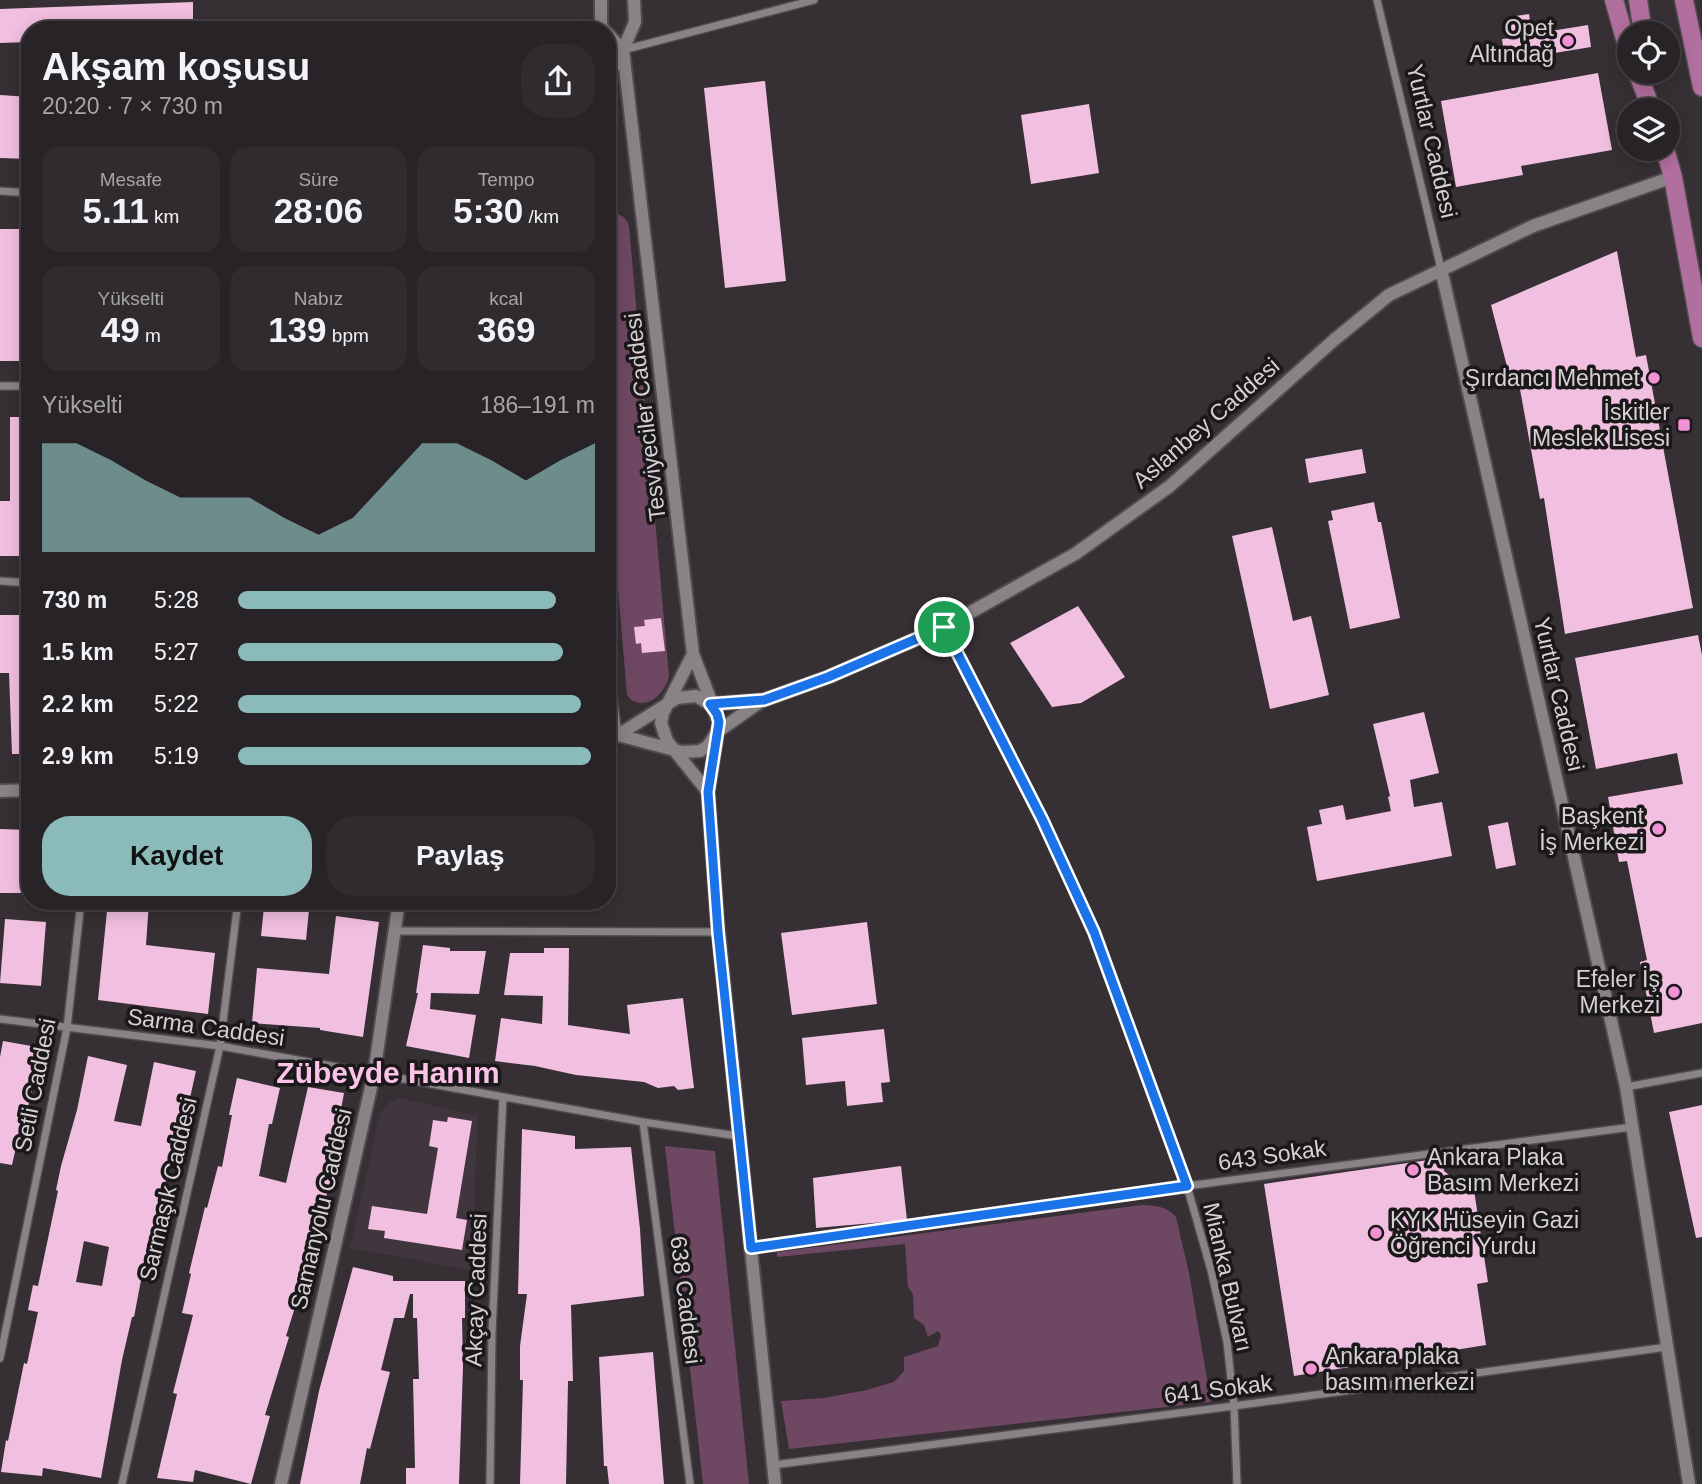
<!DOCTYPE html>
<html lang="tr">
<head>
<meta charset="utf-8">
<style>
	:root { --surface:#282326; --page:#302b2e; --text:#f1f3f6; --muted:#a5a4a7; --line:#444043; --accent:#8bbbb9 }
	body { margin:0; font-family:Helvetica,sans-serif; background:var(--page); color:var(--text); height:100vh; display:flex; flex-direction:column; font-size:26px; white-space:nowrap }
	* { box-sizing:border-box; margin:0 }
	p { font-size:23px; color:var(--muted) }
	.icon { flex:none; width:38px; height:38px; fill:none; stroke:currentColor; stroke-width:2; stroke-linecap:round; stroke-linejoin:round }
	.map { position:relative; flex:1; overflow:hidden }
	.sheet { position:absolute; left:21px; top:21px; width:595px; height:889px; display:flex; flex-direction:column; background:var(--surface); border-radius:28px; box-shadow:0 4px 18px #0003,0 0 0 2px var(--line) }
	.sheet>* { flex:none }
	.tools { position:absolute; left:1617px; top:21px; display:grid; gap:14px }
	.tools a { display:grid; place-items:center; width:63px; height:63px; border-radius:50%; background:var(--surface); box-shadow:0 4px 18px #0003,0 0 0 2px var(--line); font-size:35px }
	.pin { position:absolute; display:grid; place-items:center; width:60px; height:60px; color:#fff; margin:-30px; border:4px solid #fff; border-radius:50%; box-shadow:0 2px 7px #0007 }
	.round { display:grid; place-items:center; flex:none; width:74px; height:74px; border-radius:28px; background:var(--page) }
	.summary { display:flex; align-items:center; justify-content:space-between; height:119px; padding:0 21px }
	h1 { font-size:38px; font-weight:800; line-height:52px }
	.figures { display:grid; grid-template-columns:repeat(3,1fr); gap:10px; height:119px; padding:7px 21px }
	.figures div { display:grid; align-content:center; border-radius:18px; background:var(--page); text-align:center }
	.figures b { font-size:35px; font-weight:800 }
	.figures small { font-size:19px; font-weight:400 }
	.figures p { font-size:19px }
	.chart { height:196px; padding:14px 21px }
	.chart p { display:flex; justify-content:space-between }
	.chart svg { width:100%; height:126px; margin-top:7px; fill:var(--accent); opacity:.7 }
	.cta { display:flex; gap:14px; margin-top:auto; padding:14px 21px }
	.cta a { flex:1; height:80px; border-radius:28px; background:var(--accent); color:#111; font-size:28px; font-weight:800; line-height:80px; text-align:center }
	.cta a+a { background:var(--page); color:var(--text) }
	ul { padding:0 21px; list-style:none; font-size:23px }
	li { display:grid; grid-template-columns:112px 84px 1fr; align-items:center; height:52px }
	li i { height:18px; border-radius:9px; background:var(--accent) }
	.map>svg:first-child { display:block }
</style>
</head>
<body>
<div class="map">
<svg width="1702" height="1484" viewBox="0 0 1702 1484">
	<rect width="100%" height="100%" fill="#362f33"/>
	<!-- built -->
	<path fill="#42363e" d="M400 1098 478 1116 471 1270 350 1248 380 1113 390 1102Z"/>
	<!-- green -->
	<path fill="#6e4862" d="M607 213C619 213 625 215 629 226L669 676C665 693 649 710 631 700L627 695 607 460Z
		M665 1146 715 1151 749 1484H703Z
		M1142 1205C1156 1206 1167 1206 1176 1217L1189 1273 1211 1402 789 1449 781 1401 824 1398 867 1390 894 1382 904 1371V1357L938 1346 941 1335 938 1331 928 1337 924 1325 914 1318 913 1294 908 1287 905 1244 777 1257V1252Z"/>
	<!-- building -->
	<path fill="#f1bfe0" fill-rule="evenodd" d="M193 2V30H30V42L0 43V9Z
		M1529 14 1532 34 1588 25 1591 47 1505 61 1502 39 1512 38 1508 17Z
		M1598 73 1612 150 1521 166 1523 175 1456 187 1441 101Z
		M765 81 786 281 725 288 704 88Z
		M0 95 30 97V159L0 158Z
		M1089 104 1099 173 1031 184 1021 115Z
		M0 229H30V361H0Z
		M1617 251 1636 357 1646 355 1693 608 1565 634 1544 498 1540 499 1517 373 1509 374 1491 305Z
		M10 417H30V556H0V501H10Z
		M1362 449 1366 473 1309 483 1305 459Z
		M1374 502 1378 522H1381L1400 618 1350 629 1328 521 1333 520 1331 511Z
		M1272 527 1293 621 1311 616 1329 695 1270 709 1232 536Z
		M1078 606 1125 677 1081 703 1052 707 1010 643Z
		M0 615H30V754H12L9 673H0Z
		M661 618 665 651 642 653 641 643 636 644 634 627 645 626 644 620Z
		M1698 635 1702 655V1023L1654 1033 1640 962 1647 960 1635 901 1627 861 1619 862 1608 797 1683 784 1677 753 1596 769 1575 658Z
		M1424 712 1439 773 1410 780 1414 807 1442 802 1452 856 1317 881 1307 827 1322 824 1319 810 1343 805 1346 820 1391 811 1388 797 1390 796 1373 724Z
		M1508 822 1516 865 1496 869 1488 826Z
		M0 829 30 830V893H0Z
		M108 901H149L146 945 215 953 208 1014 98 1000Z
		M264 907 309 910 306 940 261 936Z
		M336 916 379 922 363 1037 320 1030V1028L252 1023 257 968 329 974Z
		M5 919 46 922 41 986 0 983Z
		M867 922 877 1004 792 1015 781 933Z
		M423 945 450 948V951H486L479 994 431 993 430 1009 476 1015 469 1058 406 1046 418 993H416Z
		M544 948H569L568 1025 630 1034 627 1005 683 998 694 1088 678 1090 674 1086 658 1088 644 1082 576 1075 535 1066 495 1061 501 1018 542 1024 543 996 504 995 510 953H544Z
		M884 1029 890 1082 881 1083 883 1102 847 1106 845 1081 806 1085 802 1038Z
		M3 1041 43 1048 37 1084H33L24 1126H21L12 1165 0 1163V1057Z
		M88 1056 127 1065 114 1121 141 1126 154 1062 196 1071 186 1116 181 1115 172 1160 170 1159 163 1197 160 1196 149 1248 153 1249 148 1277 142 1275 134 1317H132L122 1360 101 1478 43 1468 42 1476 1 1472 6 1440 8 1441 24 1363 27 1364 38 1312 28 1310 33 1285 38 1286 58 1191 56 1190 61 1166 77 1110ZM84 1241 109 1247 102 1286 76 1282Z
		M237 1078 280 1088 272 1124H269L259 1176 286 1183 308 1087 344 1093 336 1137 342 1138 324 1205 320 1203 297 1301 286 1336 289 1337 265 1415 270 1416 251 1484 195 1470 193 1482 157 1478 177 1394 173 1393 193 1315 182 1313 191 1274 189 1273 205 1207 207 1208 218 1166 222 1167 232 1115H229Z
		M1702 1105V1237L1696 1238 1669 1112Z
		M448 1117 472 1121 456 1218 467 1220 462 1250 384 1238 385 1231 368 1229 372 1206 427 1214 438 1148 429 1146 433 1120 447 1122Z
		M522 1129 575 1136V1149L631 1147 640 1229 644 1296 571 1305 573 1381H568L566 1484H520L523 1380H520V1346L527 1294H518Z
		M1442 1158 1444 1171 1456 1180 1472 1177 1488 1282 1477 1284 1486 1345 1294 1376 1264 1184Z
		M901 1166 907 1220 816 1228 813 1178Z
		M353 1267 393 1276V1281H465V1318H462L463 1367 459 1484H406V1468H415L413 1379H419L417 1318H413V1294H410L404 1318H394L381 1370 390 1372 370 1449 367 1448 360 1484H300L319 1391Z
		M653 1352 664 1484H609L607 1466H604L599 1357Z"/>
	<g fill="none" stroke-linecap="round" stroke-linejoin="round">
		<defs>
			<path id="minor" d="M1377 0 1441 269
				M607 89 623 50 814 0
				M0 191 30 193
				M0 386H30
				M0 581 30 583
				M944 627 1042 819 1094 932 1187 1186 1211 1270 1227 1342 1234 1406 1237 1484
				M607 647 618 735
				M395 931 718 932
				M0 1019 220 1046 643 1122 738 1136
				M1626 1087 1702 1073
				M643 1122 690 1484
				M751 1248 1187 1186 1632 1127
				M0 1358 67 1028 81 901
				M773 1465 1234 1406 1667 1347
				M122 1484 220 1046 238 901
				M490 1484 492 1333 503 1097"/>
			<path id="tertiary" d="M601 0V27L604 30
				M634 0 635 22 623 50 693 654 719 722 708 792 717 917 775 1484
				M607 33 623 50
				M1441 269 1626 1087 1689 1484
				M693 654 663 713 661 723 667 741 708 792
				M618 735 682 752 700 751 708 746 717 732 763 700
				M607 737 618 735 677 698 696 696 710 704 764 700 828 677 944 627 1075 554 1170 486 1334 340 1389 295 1533 226 1673 177
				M0 791 30 790
				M281 1484 374 1074 399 901"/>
			<path id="primary" d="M1614 0 1629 53
				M1638 0 1643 33
				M1684 0 1702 87
				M1637 72 1652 110
				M1665 149 1673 177 1702 338"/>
		</defs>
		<!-- minor casing -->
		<use href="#minor" stroke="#504b4f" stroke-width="10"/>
		<!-- tertiary casing -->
		<use href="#tertiary" stroke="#504b4f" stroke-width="16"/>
		<!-- primary casing -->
		<use href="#primary" stroke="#504b4f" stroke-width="21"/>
		<!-- minor -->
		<use href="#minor" stroke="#898287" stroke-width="7"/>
		<!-- tertiary -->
		<use href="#tertiary" stroke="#898287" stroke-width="12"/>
		<!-- primary -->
		<use href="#primary" stroke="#b16f9e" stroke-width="18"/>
	</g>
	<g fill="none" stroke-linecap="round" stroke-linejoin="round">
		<defs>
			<path id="route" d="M944 627 1042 819 1094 932 1187 1186 751 1248 718 932 708 792 719 722 717 714 710 704 764 700 828 677Z"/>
		</defs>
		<!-- route casing -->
		<use href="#route" stroke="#fff" stroke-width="14"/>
		<!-- route -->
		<use href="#route" stroke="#1a73e8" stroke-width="9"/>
	</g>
	<!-- markers -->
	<g fill="#f391d5" stroke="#1b181a" stroke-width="2.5">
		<circle cx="1568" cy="41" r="7"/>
		<circle cx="1654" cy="378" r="7"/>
		<rect x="1677" y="418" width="14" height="14" rx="3.5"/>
		<circle cx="1658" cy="829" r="7"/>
		<circle cx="1674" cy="992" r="7"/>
		<circle cx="1413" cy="1170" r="7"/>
		<circle cx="1376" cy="1233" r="7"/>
		<circle cx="1311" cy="1369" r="7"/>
	</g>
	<g text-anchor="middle" stroke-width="7" stroke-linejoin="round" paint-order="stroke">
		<!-- poi labels -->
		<g font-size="23" fill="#d4d0d3" stroke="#1b181a" text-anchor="end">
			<text x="1554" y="36">Opet<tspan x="1554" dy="26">Altındağ</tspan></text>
			<text x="1640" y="386">Şırdancı Mehmet</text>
			<text x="1670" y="420">İskitler<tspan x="1670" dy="26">Meslek Lisesi</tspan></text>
			<text x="1644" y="824">Başkent<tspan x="1644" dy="26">İş Merkezi</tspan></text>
			<text x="1660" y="987">Efeler İş<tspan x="1660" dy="26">Merkezi</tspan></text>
			<text x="1427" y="1165" text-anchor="start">Ankara Plaka<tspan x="1427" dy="26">Basım Merkezi</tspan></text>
			<text x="1390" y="1228" text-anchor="start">KYK Hüseyin Gazi<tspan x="1390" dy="26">Öğrenci Yurdu</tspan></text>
			<text x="1325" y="1364" text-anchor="start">Ankara plaka<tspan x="1325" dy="26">basım merkezi</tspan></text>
		</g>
		<!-- street labels -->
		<g font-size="23" fill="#d4d0d3" stroke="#1b181a">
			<text transform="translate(1432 141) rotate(77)" y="8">Yurtlar Caddesi</text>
			<text transform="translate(645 417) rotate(-97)" y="8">Tesviyeciler Caddesi</text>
			<text transform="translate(1206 423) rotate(-41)" y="8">Aslanbey Caddesi</text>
			<text transform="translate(1559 694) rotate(77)" y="8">Yurtlar Caddesi</text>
			<text transform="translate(206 1027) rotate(8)" y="8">Sarma Caddesi</text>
			<text transform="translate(35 1085) rotate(-79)" y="8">Setli Caddesi</text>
			<text transform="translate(1272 1155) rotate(-8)" y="8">643 Sokak</text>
			<text transform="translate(168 1189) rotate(-77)" y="8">Sarmaşık Caddesi</text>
			<text transform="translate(321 1209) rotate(-77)" y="8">Samanyolu Caddesi</text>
			<text transform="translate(1228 1277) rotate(77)" y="8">Mianka Bulvarı</text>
			<text transform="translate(476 1290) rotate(-88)" y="8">Akçay Caddesi</text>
			<text transform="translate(686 1300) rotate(83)" y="8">638 Caddesi</text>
			<text transform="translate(1218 1389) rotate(-7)" y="8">641 Sokak</text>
		</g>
		<!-- district labels -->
		<g font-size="30" font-weight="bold" fill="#fbc3e8" stroke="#1b181a">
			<text x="388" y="1083">Zübeyde Hanım</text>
		</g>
	</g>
</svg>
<div class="tools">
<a><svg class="icon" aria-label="locate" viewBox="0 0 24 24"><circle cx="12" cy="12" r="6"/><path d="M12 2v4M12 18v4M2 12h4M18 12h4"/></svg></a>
<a><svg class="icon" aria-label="layers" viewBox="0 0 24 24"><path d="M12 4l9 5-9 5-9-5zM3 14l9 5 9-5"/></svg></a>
</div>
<div class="pin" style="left:944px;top:627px;background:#1e9e55"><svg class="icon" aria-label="arrive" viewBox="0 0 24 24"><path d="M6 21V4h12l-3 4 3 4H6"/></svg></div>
<section class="sheet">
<div class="summary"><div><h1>Akşam koşusu</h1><p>20:20 · 7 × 730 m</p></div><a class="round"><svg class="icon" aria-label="share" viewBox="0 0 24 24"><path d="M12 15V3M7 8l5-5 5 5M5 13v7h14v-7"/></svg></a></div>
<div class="figures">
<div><p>Mesafe</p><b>5.11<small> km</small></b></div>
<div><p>Süre</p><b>28:06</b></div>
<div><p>Tempo</p><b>5:30<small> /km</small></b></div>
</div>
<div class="figures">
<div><p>Yükselti</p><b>49<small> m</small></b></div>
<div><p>Nabız</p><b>139<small> bpm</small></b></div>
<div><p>kcal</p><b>369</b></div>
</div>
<div class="chart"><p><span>Yükselti</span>186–191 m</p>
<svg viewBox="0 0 160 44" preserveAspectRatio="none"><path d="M0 44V6L10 6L20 12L30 19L40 25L50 25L60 25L70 32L80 38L90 32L100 19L110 6L120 6L130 12L140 19L150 12L160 6V44z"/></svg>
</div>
<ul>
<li><b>730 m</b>5:28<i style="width:89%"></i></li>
<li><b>1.5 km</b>5:27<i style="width:91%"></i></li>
<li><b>2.2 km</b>5:22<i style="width:96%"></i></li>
<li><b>2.9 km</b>5:19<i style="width:99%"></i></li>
</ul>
<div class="cta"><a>Kaydet</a><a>Paylaş</a></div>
</section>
</div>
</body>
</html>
